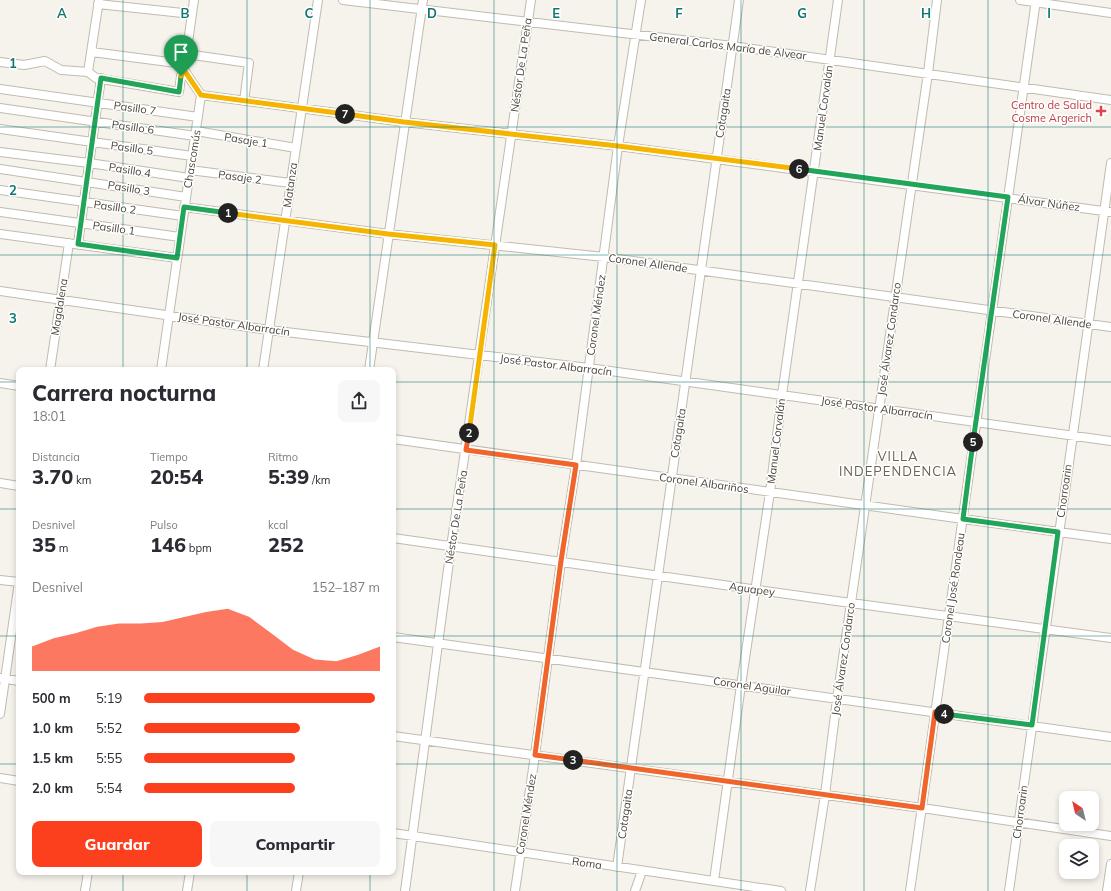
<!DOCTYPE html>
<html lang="es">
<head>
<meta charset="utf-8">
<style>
	:root { --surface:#fff; --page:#f7f7f7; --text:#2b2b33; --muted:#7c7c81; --accent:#fc3f1d }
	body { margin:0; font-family:Mulish,sans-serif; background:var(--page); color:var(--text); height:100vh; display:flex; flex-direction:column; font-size:15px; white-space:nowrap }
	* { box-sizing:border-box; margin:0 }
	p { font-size:13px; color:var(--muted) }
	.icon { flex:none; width:22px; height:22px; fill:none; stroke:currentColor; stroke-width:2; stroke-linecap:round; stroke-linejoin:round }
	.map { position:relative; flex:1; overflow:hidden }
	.sheet { position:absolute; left:16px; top:367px; width:380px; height:508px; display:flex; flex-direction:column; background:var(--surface); border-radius:8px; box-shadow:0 2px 6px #0003 }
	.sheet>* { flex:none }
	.needle { width:26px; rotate:325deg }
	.buttons { position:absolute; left:1059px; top:791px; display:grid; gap:8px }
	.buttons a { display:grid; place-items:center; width:40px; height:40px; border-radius:8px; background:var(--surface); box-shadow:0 2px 6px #0003; font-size:20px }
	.pin { position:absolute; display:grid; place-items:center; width:34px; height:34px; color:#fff; margin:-41px -17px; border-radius:50% 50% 50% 0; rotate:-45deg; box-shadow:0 0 4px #0007 }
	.pin .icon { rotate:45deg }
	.km { position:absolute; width:20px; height:20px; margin:-10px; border-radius:50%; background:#222; color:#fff; font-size:11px; line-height:20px; text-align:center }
	.round { display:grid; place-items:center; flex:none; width:42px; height:42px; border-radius:8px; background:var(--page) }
	.head { display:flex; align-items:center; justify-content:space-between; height:68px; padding:0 16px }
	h1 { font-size:22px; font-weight:800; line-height:30px }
	.figures { display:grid; grid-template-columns:repeat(3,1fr); gap:6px; height:68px; padding:4px 16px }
	.figures div { display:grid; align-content:center }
	.figures b { font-size:20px; font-weight:800 }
	.figures small { font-size:11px; font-weight:400 }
	.figures p { font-size:11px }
	.chart { height:112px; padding:8px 16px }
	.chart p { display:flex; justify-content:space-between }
	.chart svg { width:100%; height:72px; margin-top:4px; fill:var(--accent); opacity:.7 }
	.action { display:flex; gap:8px; margin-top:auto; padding:8px 16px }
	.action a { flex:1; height:46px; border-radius:8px; background:var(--accent); color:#fff; font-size:16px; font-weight:800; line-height:46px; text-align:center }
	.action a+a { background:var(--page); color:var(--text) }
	ul { padding:0 16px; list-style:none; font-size:13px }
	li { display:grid; grid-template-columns:64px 48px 1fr; align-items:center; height:30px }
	li i { height:10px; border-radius:5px; background:var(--accent) }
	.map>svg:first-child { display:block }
</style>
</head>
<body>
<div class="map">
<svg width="1111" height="891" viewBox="0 0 1111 891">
	<rect width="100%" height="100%" fill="#f6f3ec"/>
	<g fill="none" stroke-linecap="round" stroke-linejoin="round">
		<defs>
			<path id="minor" d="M343 0 733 46 1111 100
				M1020 0 1111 13
				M98 4 192 14
				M92 52 184 64
				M186 54 249 63 244 101
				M0 62 24 65 45 61 61 70 88 72 96 78 179 92 181 76 184 70 194 0
				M88 72 99 0
				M0 89 198 117
				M201 95 404 122 618 146 1111 212
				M0 108 195 136
				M0 129 192 156
				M196 131 296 148
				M0 152 89 163 189 178
				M0 169 186 197
				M190 170 290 183
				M0 190 183 216
				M184 207 388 234 604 257 1111 327
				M0 212 180 237
				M0 234 177 258
				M78 244 101 78
				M0 291 269 330 589 368 1111 441
				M50 370 69 243
				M161 370 201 95 184 70
				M263 370 318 0
				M369 370 423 0
				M0 383 19 386
				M393 439 963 519 1111 539
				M0 483 19 486
				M393 538 829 600 1111 638
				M0 580 19 582
				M393 637 1111 737
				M1 678 19 681
				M0 714 19 582
				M393 736 922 808 1111 836
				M0 778 19 781
				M393 833 781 891
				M617 867 739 0
				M714 881 741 685 770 492 782 395 838 0
				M85 891 88 872
				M187 891 190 872
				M296 891 299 872
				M405 891 451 547 531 0
				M515 891 535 755 561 561 576 465 618 146 641 0
				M635 891 642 871
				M810 891 825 795 837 699 928 73 937 0
				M910 891 1036 0
				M1009 891 1111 163
				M1107 891 1111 864"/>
		</defs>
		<!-- minor casing -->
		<use href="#minor" stroke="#c2bbae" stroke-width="10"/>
		<!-- minor -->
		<use href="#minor" stroke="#fff" stroke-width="8"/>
	</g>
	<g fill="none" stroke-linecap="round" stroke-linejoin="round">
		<defs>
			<path id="split-1" d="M181 76 179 92 101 78 78 244 177 258 184 207 228 213"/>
			<path id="split-2" d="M228 213 388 234 495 245 469 433"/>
			<path id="split-3" d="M469 433 466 450 576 465 561 561 535 755 573 760"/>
			<path id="split-4" d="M573 760 922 808 935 712 944 714"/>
			<path id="split-5" d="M944 714 1032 725 1058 532 963 519 973 442"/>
			<path id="split-6" d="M799 169 1008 197 973 442"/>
			<path id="split-7" d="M345 114 404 122 618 146 799 169"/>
			<path id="split-8" d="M181 76 184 70 201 95 345 114"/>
		</defs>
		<!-- split-1 casing -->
		<use href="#split-1" stroke="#fff" stroke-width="8"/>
		<!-- split-2 casing -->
		<use href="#split-2" stroke="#fff" stroke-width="8"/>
		<!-- split-3 casing -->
		<use href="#split-3" stroke="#fff" stroke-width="8"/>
		<!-- split-4 casing -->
		<use href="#split-4" stroke="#fff" stroke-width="8"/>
		<!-- split-5 casing -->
		<use href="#split-5" stroke="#fff" stroke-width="8"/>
		<!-- split-6 casing -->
		<use href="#split-6" stroke="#fff" stroke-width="8"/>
		<!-- split-7 casing -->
		<use href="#split-7" stroke="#fff" stroke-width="8"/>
		<!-- split-8 casing -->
		<use href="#split-8" stroke="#fff" stroke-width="8"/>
		<!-- split-1 -->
		<use href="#split-1" stroke="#22a559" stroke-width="5"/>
		<!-- split-2 -->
		<use href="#split-2" stroke="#f5b400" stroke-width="5"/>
		<!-- split-3 -->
		<use href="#split-3" stroke="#f0652b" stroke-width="5"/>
		<!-- split-4 -->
		<use href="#split-4" stroke="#f0652b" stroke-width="5"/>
		<!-- split-5 -->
		<use href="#split-5" stroke="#22a559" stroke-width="5"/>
		<!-- split-6 -->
		<use href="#split-6" stroke="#22a559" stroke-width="5"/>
		<!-- split-7 -->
		<use href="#split-7" stroke="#f5b400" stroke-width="5"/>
		<!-- split-8 -->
		<use href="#split-8" stroke="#f5b400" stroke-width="5"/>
	</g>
	<!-- grid -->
	<path fill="none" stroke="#0f766e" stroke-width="1" stroke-opacity="0.55" d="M123 0V370M247 0V370M370 0V370M494 0V891M617 0V891M741 0V891M864 0V891M988 0V891M0 127H1111M0 255H1111M0 382H19M393 382H1111M0 509H19M393 509H1111M0 636H19M393 636H1111M0 764H19M393 764H1111M123 872V891M247 872V891M370 872V891"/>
	<!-- markers -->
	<path fill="#e0444e" stroke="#fff" stroke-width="1.5" d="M1099 105h4v4h4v4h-4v4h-4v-4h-4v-4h4z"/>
	<g text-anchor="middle" stroke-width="3" stroke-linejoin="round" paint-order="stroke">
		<!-- street labels -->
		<g font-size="11" fill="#4b4439" stroke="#fff">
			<text transform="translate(728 46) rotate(7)" y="4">General Carlos María de Alvear</text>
			<text transform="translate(521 65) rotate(-82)" y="4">Néstor De La Peña</text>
			<text transform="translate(135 108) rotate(8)" y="4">Pasillo 7</text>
			<text transform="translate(823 108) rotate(-82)" y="4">Manuel Corvalán</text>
			<text transform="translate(723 113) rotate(-81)" y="4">Cotagaita</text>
			<text transform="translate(133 127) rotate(8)" y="4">Pasillo 6</text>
			<text transform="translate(246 140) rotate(9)" y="4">Pasaje 1</text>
			<text transform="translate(132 148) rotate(8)" y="4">Pasillo 5</text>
			<text transform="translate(192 159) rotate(-81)" y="4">Chascomús</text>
			<text transform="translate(130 170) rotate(9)" y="4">Pasillo 4</text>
			<text transform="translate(240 177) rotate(8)" y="4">Pasaje 2</text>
			<text transform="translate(290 185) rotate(-82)" y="4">Matanza</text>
			<text transform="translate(129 188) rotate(9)" y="4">Pasillo 3</text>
			<text transform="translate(1049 203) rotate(8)" y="4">Álvar Núñez</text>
			<text transform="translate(115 207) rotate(8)" y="4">Pasillo 2</text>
			<text transform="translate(114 228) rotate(8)" y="4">Pasillo 1</text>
			<text transform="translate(648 263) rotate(8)" y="4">Coronel Allende</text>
			<text transform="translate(59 307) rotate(-81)" y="4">Magdalena</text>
			<text transform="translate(596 315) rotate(-82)" y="4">Coronel Méndez</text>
			<text transform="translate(1052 319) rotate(8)" y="4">Coronel Allende</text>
			<text transform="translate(234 324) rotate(8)" y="4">José Pastor Albarracín</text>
			<text transform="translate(889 339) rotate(-82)" y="4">José Álvarez Condarco</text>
			<text transform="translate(556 365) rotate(7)" y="4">José Pastor Albarracín</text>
			<text transform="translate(877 408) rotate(8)" y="4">José Pastor Albarracín</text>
			<text transform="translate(678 433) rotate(-81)" y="4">Cotagaita</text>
			<text transform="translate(776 441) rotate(-83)" y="4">Manuel Corvalán</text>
			<text transform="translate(704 483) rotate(8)" y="4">Coronel Albariños</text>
			<text transform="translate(1064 491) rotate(-82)" y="4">Chorroarin</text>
			<text transform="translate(456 517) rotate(-81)" y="4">Néstor De La Peña</text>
			<text transform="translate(953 588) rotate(-82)" y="4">Coronel José Rondeau</text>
			<text transform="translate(752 589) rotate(8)" y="4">Aguapey</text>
			<text transform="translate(843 659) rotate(-82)" y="4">José Álvarez Condarco</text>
			<text transform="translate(752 686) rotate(8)" y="4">Coronel Aguilar</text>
			<text transform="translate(1020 812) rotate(-82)" y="4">Chorroarin</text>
			<text transform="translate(526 814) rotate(-81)" y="4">Coronel Méndez</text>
			<text transform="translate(625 814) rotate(-82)" y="4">Cotagaita</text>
			<text transform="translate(587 863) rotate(8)" y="4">Roma</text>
		</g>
		<!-- health labels -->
		<g font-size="11" fill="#be3a42" stroke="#fff" text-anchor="end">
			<text x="1092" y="109">Centro de Salud<tspan x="1092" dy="13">Cosme Argerich</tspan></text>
		</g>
		<!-- quarter labels -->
		<g font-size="13" letter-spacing="1" fill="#6e6250" stroke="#fff">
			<text x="898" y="461">VILLA<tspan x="898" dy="15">INDEPENDENCIA</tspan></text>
		</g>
	</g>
	<g font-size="13" text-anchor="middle" font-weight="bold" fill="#0f766e" stroke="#fff" stroke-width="3" stroke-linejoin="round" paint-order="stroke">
		<text x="62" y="18">A</text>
		<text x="185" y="18">B</text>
		<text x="309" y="18">C</text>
		<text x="432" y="18">D</text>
		<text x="556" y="18">E</text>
		<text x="679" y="18">F</text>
		<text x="802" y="18">G</text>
		<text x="926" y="18">H</text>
		<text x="1049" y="18">I</text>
		<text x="13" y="68">1</text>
		<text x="13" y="195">2</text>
		<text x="13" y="323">3</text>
	</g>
</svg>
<div class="buttons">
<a><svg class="needle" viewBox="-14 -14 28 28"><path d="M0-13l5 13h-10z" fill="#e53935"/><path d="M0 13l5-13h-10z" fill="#7c7c81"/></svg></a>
<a><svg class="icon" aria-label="layers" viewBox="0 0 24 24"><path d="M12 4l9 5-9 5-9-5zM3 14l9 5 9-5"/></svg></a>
</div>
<div class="pin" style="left:181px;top:76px;background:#1e9e55"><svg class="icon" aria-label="arrive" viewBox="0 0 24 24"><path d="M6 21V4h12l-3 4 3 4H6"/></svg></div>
<b class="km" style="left:228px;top:213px">1</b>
<b class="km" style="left:469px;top:433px">2</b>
<b class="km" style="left:573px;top:760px">3</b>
<b class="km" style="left:944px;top:714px">4</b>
<b class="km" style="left:973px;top:442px">5</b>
<b class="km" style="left:799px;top:169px">6</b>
<b class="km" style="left:345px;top:114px">7</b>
<section class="sheet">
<div class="head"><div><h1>Carrera nocturna</h1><p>18:01</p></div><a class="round"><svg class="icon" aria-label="share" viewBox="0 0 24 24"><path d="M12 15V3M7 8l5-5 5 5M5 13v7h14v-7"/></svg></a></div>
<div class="figures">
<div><p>Distancia</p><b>3.70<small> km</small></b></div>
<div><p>Tiempo</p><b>20:54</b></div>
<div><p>Ritmo</p><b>5:39<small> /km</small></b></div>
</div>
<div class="figures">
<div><p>Desnivel</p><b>35<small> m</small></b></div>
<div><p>Pulso</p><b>146<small> bpm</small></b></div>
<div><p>kcal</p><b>252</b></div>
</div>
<div class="chart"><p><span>Desnivel</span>152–187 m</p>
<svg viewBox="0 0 160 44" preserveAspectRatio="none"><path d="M0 44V29L10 24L20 21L30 17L40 15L50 15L60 14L70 11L80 8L90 6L100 11L110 21L120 31L130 37L140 38L150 34L160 29V44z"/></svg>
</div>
<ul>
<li><b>500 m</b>5:19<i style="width:98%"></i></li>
<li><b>1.0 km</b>5:52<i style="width:66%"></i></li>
<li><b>1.5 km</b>5:55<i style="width:64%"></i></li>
<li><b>2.0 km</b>5:54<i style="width:64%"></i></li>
</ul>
<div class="action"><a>Guardar</a><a>Compartir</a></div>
</section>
</div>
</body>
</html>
